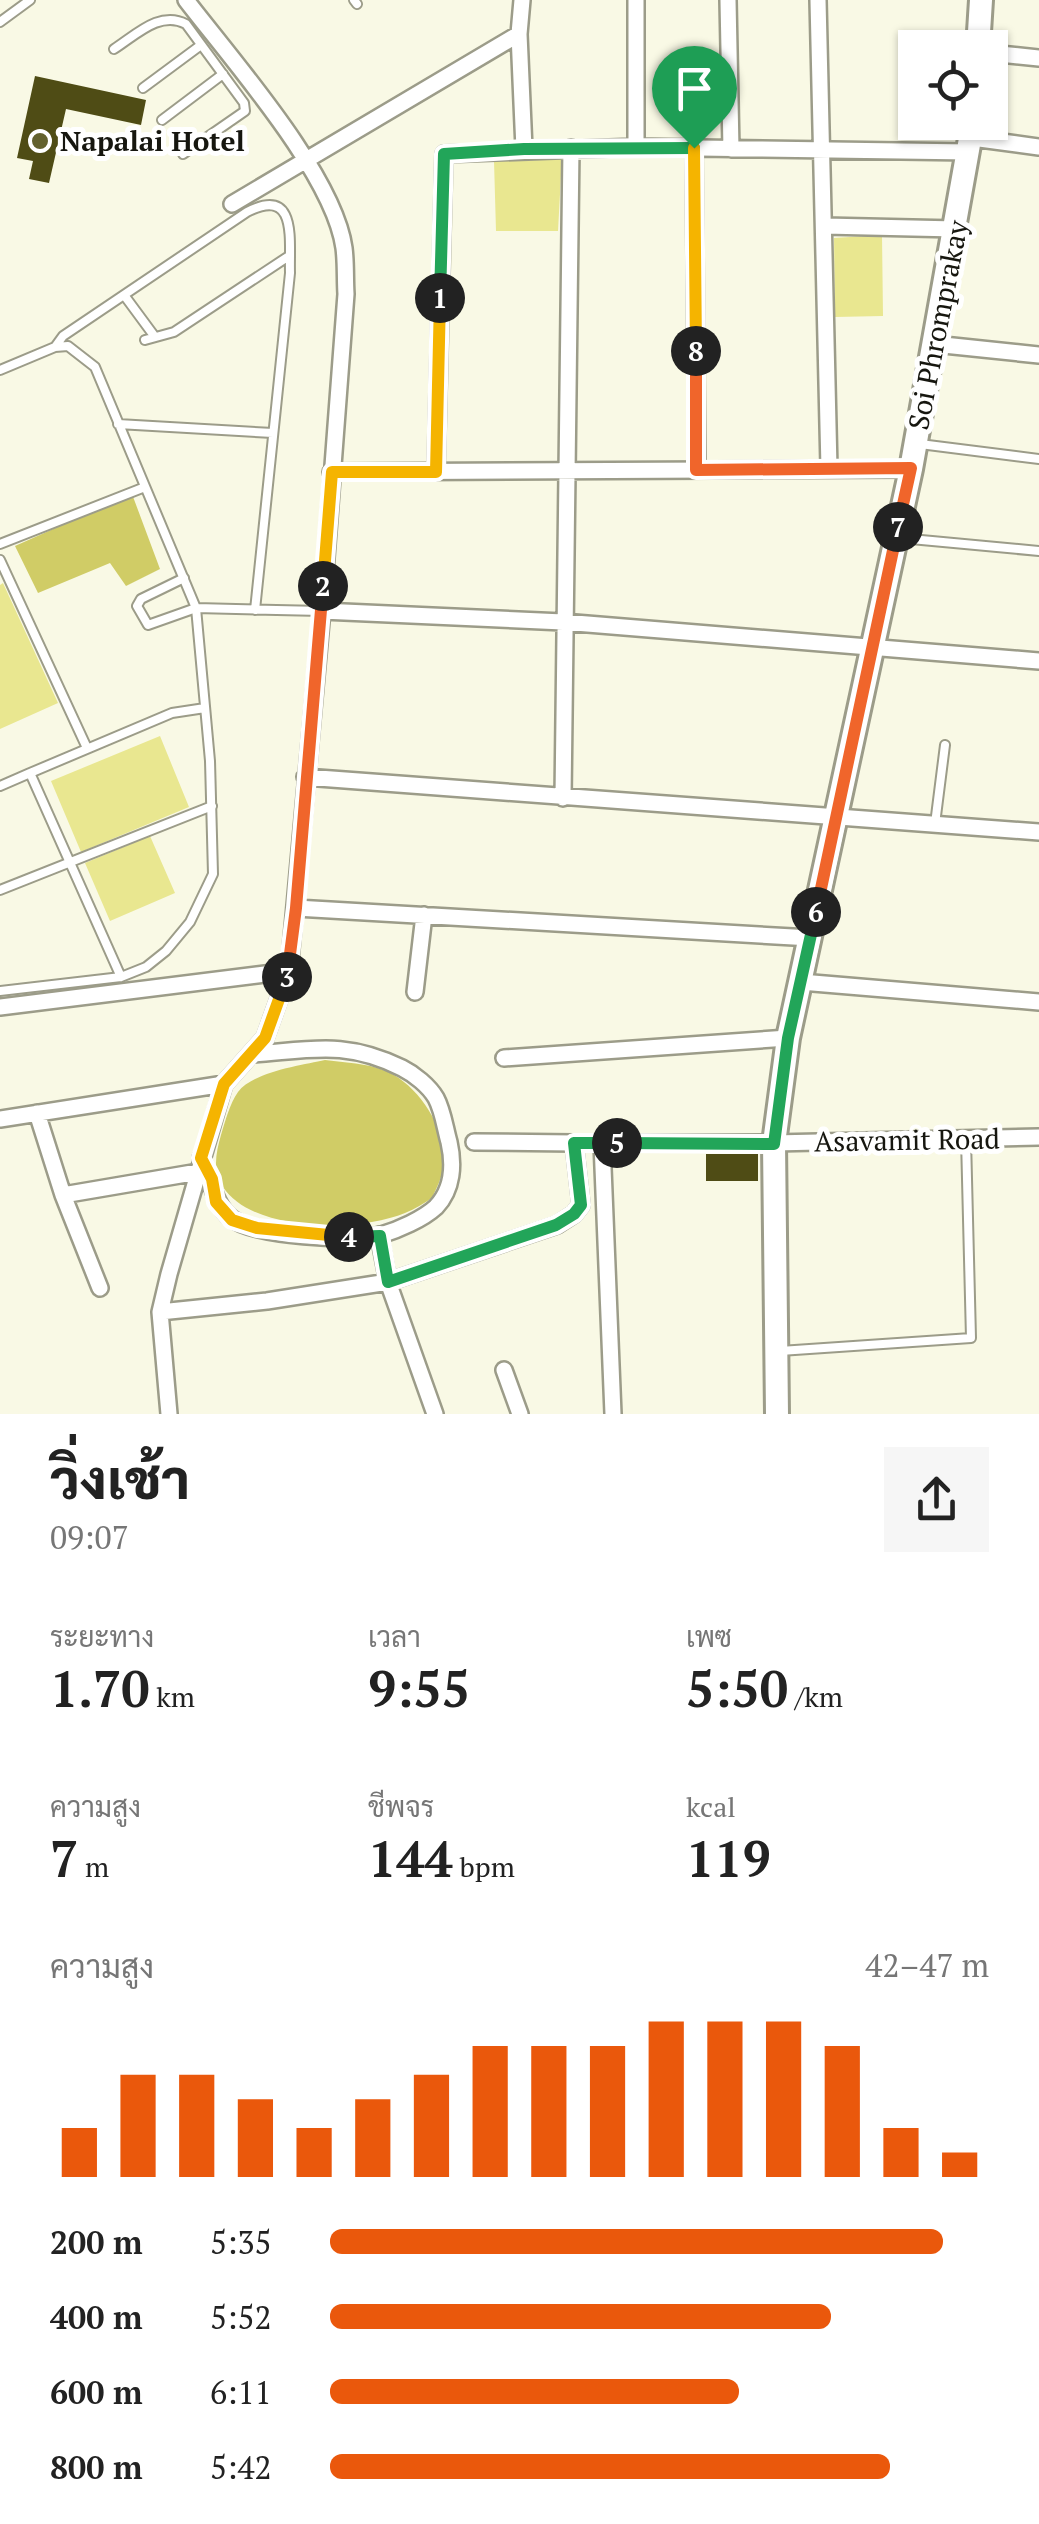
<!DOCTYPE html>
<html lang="th">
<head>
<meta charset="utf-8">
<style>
	:root { --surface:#fff; --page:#f6f6f6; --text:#222; --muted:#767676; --accent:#ea580c }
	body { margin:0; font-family:"PT Serif",Sarabun,serif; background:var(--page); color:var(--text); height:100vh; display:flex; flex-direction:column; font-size:38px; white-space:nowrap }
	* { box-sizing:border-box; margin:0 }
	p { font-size:32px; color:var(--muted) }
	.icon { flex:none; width:55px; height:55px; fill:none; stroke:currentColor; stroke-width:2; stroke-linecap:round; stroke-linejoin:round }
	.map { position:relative; height:1414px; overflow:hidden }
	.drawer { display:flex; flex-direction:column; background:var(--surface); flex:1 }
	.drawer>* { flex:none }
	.controls { position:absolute; left:898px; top:30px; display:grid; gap:20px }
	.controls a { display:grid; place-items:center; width:110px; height:110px; border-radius:0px; background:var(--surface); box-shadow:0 2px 8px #0004; font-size:50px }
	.pin { position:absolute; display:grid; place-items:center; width:85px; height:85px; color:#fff; margin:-102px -42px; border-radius:50% 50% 50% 0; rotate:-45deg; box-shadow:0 0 10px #0007 }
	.pin .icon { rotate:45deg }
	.km { position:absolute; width:50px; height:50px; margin:-25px; border-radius:50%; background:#222; color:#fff; font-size:28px; line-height:50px; text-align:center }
	.round { display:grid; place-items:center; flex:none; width:105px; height:105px; border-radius:0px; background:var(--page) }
	.overview { display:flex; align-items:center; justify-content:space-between; height:170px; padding:0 50px }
	h1 { font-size:55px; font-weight:800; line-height:75px }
	.stats { display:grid; grid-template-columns:repeat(3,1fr); gap:15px; height:170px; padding:10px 50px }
	.stats div { display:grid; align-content:center }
	.stats b { font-size:50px; font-weight:800 }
	.stats small { font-size:28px; font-weight:400 }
	.stats p { font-size:28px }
	.chart { height:280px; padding:20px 50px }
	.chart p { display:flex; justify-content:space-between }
	.chart svg { width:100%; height:180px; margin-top:10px; stroke:var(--accent); stroke-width:6 }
	ul { padding:0 50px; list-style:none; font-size:32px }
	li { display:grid; grid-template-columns:160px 120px 1fr; align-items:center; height:75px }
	li i { height:25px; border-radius:12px; background:var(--accent) }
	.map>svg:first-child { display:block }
</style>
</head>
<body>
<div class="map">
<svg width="1039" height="1414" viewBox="0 0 1039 1414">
	<rect width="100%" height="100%" fill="#f9f9e5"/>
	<!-- green -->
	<path fill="#e9e790" d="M562 157 558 231H496L494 161Z
		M882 235 883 316 835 317 834 238Z
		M3 583 58 703 0 729V585Z
		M160 736 189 807 81 852 51 781Z
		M150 836 175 893 110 921 85 863Z"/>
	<!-- water -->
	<path fill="#d0cc66" d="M132 494 160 569 126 586 110 563 38 593 15 546Z
		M325 1060C348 1063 373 1063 394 1075 423 1092 449 1134 443 1168 442 1178 436 1189 432 1198 424 1203 415 1209 405 1213 360 1232 253 1233 223 1187 212 1172 216 1152 221 1135 225 1122 230 1103 238 1092 253 1072 302 1065 325 1060Z"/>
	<!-- building -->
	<path fill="#4f4c15" d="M35 76 146 100 141 125 66 109 49 183 29 179 33 161 17 158Z
		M706 1154H758V1181H706Z"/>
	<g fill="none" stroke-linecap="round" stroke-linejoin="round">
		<defs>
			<path id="lane" d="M354 0 357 4
				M0 22 30 0
				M114 49C136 35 160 10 186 24L244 103 245 111 183 154
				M143 88 201 45
				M162 120 223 74
				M124 295 155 337
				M145 340 174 332 289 256
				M55 347 63 336 247 212C298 186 289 240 290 273L255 610
				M0 370 55 347 68 346 95 367 196 608 210 761 213 874 190 922 166 951 146 967 121 977 0 991
				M118 424 273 433
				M920 444 1039 459
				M900 538 1039 551
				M0 544 145 487
				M0 560 87 748
				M184 578 141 599 137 606 148 625 196 608 322 611
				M0 786 30 773
				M935 824 945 745
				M0 890 212 806
				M121 977 30 773 172 713 205 708
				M780 1351 971 1338 966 1139"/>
			<path id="street" d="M522 0 519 34 524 149
				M636 0V147
				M728 0 731 149
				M818 0 829 468
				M990 53 1039 58
				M972 138 1039 147
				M694 148 697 470
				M232 204 519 34
				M825 226 956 229
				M934 344 1039 355
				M331 472 911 469
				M436 472 444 154 636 147 970 152
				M322 611 563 622 1039 661
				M305 777 1039 832
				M563 798 571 148
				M296 908 811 938
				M801 982 1039 1002
				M415 992 424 915
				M0 1007 289 971
				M504 1058 788 1038
				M37 1113 63 1195 100 1288
				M0 1119 224 1084
				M474 1142 574 1143
				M602 1143 613 1414
				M201 1158C211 1177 214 1205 231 1218 253 1236 353 1242 381 1235 398 1230 423 1219 436 1207 453 1189 454 1164 449 1142 445 1128 443 1111 436 1098 429 1086 414 1074 402 1068 345 1040 312 1050 252 1054
				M63 1195 198 1172
				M379 1235 388 1282 435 1414
				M160 1312 267 1301 388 1282 557 1225 574 1214 581 1205 574 1143H774L1039 1137
				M504 1370 520 1414
				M169 1414 160 1312 169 1274 224 1084 265 1038 289 971 322 611 346 294C345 279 346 263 344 248 334 175 232 60 186 0"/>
			<path id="secondary" d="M978 48 981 0
				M777 1414 774 1143 788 1038 911 469 973 122"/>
		</defs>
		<!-- lane casing -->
		<use href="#lane" stroke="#9c9c89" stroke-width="12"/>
		<!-- street casing -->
		<use href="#street" stroke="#9c9c89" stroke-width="20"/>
		<!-- secondary casing -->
		<use href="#secondary" stroke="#9c9c89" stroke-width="28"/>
		<!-- lane -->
		<use href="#lane" stroke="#fff" stroke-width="8"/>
		<!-- street -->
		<use href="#street" stroke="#fff" stroke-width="15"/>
		<!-- secondary -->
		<use href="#secondary" stroke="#fff" stroke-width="22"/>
	</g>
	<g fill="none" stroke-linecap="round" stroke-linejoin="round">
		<defs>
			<path id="split-1" d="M440 298 444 154 524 149 694 148"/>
			<path id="split-2" d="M323 586 332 472H436L440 298"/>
			<path id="split-3" d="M287 977 296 908 323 586"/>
			<path id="split-4" d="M287 977 265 1038 224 1084 201 1158 212 1179 216 1202 232 1220 257 1228 349 1237"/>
			<path id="split-5" d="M349 1237 380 1236 388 1282 556 1225 574 1214 581 1205 574 1143H617"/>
			<path id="split-6" d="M617 1143 774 1144 788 1038 816 912"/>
			<path id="split-7" d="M816 912 898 527"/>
			<path id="split-8" d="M696 351V470L911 468 898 527"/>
			<path id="split-9" d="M694 148 696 351"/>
		</defs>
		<!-- split-1 casing -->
		<use href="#split-1" stroke="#fff" stroke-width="20"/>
		<!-- split-2 casing -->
		<use href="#split-2" stroke="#fff" stroke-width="20"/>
		<!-- split-3 casing -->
		<use href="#split-3" stroke="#fff" stroke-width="20"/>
		<!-- split-4 casing -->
		<use href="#split-4" stroke="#fff" stroke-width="20"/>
		<!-- split-5 casing -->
		<use href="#split-5" stroke="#fff" stroke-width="20"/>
		<!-- split-6 casing -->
		<use href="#split-6" stroke="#fff" stroke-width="20"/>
		<!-- split-7 casing -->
		<use href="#split-7" stroke="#fff" stroke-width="20"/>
		<!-- split-8 casing -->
		<use href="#split-8" stroke="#fff" stroke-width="20"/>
		<!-- split-9 casing -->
		<use href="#split-9" stroke="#fff" stroke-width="20"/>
		<!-- split-1 -->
		<use href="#split-1" stroke="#22a559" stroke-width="12"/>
		<!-- split-2 -->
		<use href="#split-2" stroke="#f5b400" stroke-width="12"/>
		<!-- split-3 -->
		<use href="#split-3" stroke="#f0652b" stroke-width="12"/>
		<!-- split-4 -->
		<use href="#split-4" stroke="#f5b400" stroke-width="12"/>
		<!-- split-5 -->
		<use href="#split-5" stroke="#22a559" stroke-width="12"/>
		<!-- split-6 -->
		<use href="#split-6" stroke="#22a559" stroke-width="12"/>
		<!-- split-7 -->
		<use href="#split-7" stroke="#f0652b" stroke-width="12"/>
		<!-- split-8 -->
		<use href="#split-8" stroke="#f0652b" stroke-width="12"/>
		<!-- split-9 -->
		<use href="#split-9" stroke="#f5b400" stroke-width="12"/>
	</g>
	<!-- markers -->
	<circle fill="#63612e" stroke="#fff" stroke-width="4" cx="40" cy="141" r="10"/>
	<g text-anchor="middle" stroke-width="10" stroke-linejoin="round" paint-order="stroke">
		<!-- poi labels -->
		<g font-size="28" font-weight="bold" fill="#16160f" stroke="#fff" text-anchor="start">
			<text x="60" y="151">Napalai Hotel</text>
		</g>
		<!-- street labels -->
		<g font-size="28" fill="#16160f" stroke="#fff">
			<text transform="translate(938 325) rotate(-79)" y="10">Soi Phromprakay</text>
			<text transform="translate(907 1140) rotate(-1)" y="10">Asavamit Road</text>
		</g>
	</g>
</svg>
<div class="controls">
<a><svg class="icon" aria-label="locate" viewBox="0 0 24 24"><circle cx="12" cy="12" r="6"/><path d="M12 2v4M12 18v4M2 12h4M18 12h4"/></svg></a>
</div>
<div class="pin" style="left:694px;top:148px;background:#1e9e55"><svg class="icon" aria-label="arrive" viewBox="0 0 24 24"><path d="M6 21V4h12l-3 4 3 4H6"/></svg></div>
<b class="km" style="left:440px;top:298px">1</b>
<b class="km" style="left:323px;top:586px">2</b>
<b class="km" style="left:287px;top:977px">3</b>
<b class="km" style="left:349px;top:1237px">4</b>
<b class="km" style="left:617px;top:1143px">5</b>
<b class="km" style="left:816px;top:912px">6</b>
<b class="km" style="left:898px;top:527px">7</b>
<b class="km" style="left:696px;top:351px">8</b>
</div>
<section class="drawer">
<div class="overview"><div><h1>วิ่งเช้า</h1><p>09:07</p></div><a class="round"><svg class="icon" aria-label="share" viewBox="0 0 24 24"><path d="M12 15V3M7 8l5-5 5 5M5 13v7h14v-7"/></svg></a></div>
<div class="stats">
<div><p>ระยะทาง</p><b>1.70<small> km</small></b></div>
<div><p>เวลา</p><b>9:55</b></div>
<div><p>เพซ</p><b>5:50<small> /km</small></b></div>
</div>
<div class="stats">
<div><p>ความสูง</p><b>7<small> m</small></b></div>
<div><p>ชีพจร</p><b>144<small> bpm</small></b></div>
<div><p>kcal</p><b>119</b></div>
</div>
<div class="chart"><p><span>ความสูง</span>42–47 m</p>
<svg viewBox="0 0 160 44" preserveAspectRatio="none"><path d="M5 44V32M15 44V19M25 44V19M35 44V25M45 44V32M55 44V25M65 44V19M75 44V12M85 44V12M95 44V12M105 44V6M115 44V6M125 44V6M135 44V12M145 44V32M155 44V38"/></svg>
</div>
<ul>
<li><b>200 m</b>5:35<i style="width:93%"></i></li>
<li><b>400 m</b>5:52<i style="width:76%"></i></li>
<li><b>600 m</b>6:11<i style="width:62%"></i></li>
<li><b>800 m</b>5:42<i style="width:85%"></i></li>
</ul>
</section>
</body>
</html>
